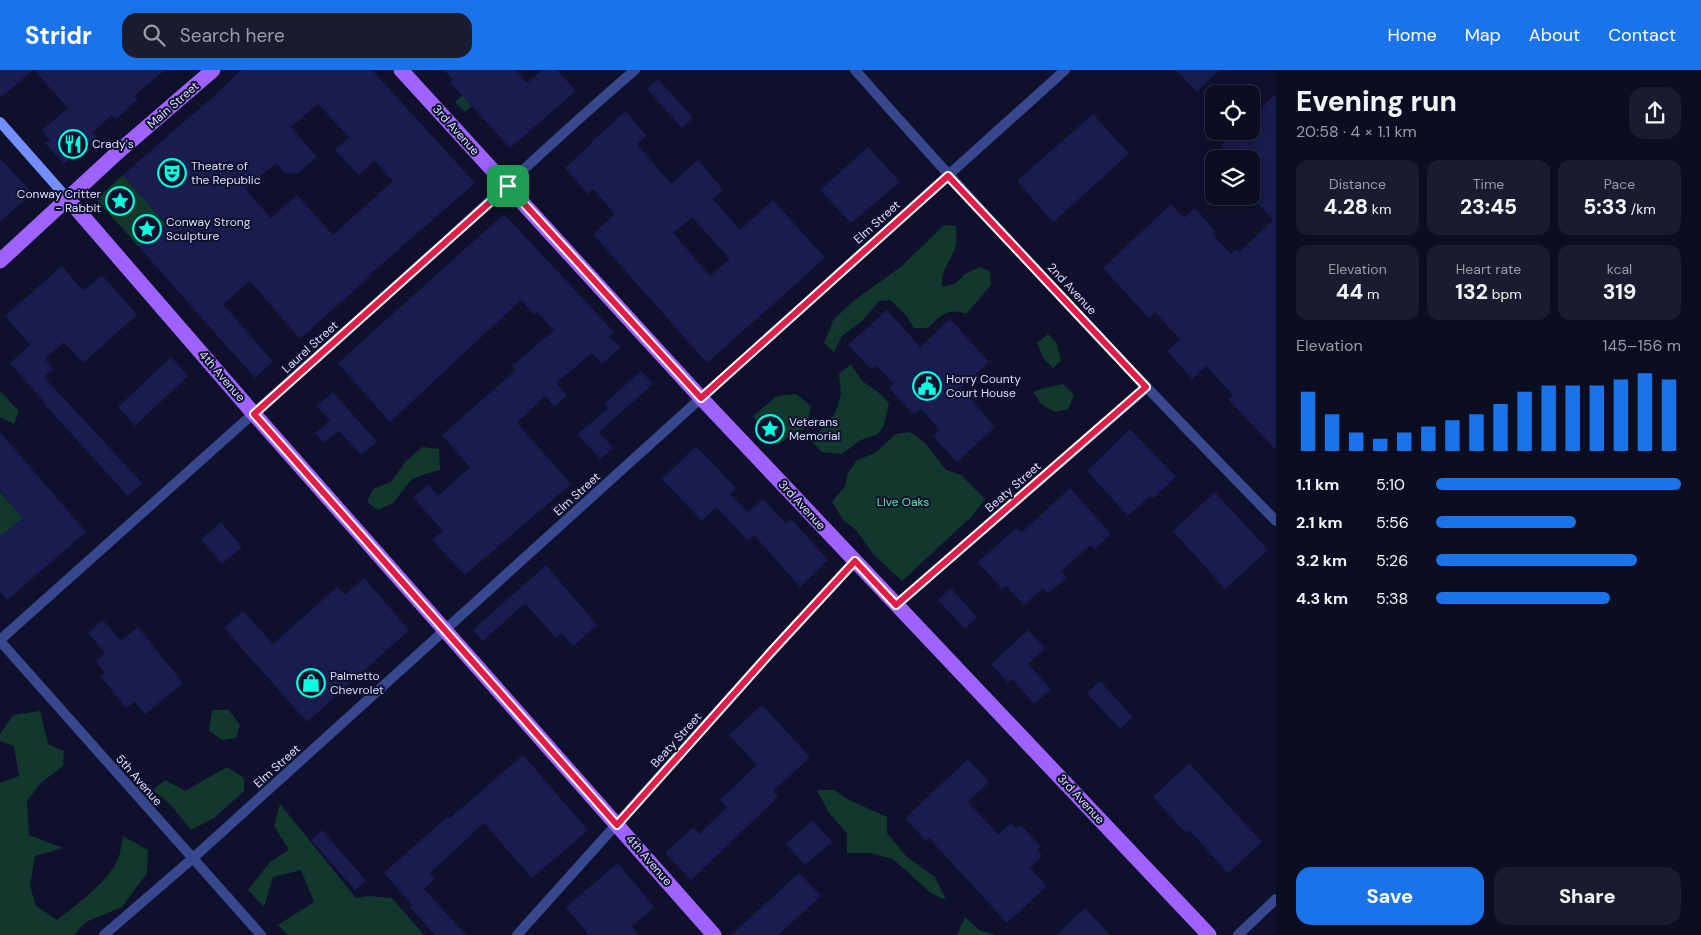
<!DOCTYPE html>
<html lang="en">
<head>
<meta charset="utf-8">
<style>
	:root { --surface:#0b0d21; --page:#191b2e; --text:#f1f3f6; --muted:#9a9ca5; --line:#2b2d3f; --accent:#1a73e8 }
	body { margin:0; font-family:"DM Sans",sans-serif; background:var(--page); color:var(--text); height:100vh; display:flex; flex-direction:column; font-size:19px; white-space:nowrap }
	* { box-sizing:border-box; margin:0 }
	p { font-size:16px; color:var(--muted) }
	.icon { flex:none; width:28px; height:28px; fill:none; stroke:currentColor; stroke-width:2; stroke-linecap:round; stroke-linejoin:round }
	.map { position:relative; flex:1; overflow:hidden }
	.side { display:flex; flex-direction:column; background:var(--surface); width:425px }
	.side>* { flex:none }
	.controls { position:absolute; left:1205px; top:15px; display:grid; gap:10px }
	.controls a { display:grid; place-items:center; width:55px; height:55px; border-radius:10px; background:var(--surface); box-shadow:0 2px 12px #0003,0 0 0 1px var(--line); font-size:25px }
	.pin { position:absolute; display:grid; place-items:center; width:42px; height:42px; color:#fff; margin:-21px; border-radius:10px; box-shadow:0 2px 8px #0006 }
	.round { display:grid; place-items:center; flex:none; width:52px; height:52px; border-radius:15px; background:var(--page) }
	.headline { display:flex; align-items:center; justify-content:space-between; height:85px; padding:0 20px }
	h1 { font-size:28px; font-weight:800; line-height:38px }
	.stats { display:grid; grid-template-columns:repeat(3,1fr); gap:8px; height:85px; padding:5px 20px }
	.stats div { display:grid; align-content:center; border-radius:12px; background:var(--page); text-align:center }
	.stats b { font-size:21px; font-weight:800 }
	.stats small { font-size:14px; font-weight:400 }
	.stats p { font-size:14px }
	.chart { height:140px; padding:10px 20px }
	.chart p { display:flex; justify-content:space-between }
	.chart svg { width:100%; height:90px; margin-top:5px; stroke:var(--accent); stroke-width:6 }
	.action { display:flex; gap:10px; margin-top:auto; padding:10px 20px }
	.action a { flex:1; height:58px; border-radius:15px; background:var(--accent); color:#fff; font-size:20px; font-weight:800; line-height:58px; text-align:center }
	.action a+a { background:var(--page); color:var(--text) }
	ul { padding:0 20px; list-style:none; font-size:16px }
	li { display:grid; grid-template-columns:80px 60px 1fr; align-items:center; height:38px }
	li i { height:12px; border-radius:6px; background:var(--accent) }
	header { display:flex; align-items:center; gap:30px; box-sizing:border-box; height:70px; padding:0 25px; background:var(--accent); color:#fff }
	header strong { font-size:24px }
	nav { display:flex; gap:28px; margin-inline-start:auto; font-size:18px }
	.search { width:350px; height:45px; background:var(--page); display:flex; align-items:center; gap:12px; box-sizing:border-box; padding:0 18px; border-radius:15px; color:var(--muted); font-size:19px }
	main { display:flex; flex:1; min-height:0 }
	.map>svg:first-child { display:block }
</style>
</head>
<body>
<header>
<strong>Stridr</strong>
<div class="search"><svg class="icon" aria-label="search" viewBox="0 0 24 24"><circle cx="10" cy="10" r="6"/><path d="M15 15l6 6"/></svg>Search here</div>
<nav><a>Home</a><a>Map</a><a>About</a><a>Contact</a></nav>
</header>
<main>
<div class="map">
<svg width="1276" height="865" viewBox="0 0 1276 865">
	<rect width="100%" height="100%" fill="#0f112c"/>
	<!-- green -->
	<path fill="#12372d" d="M490 0H512L465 42 455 32Z
		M123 105 166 154 139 177 96 129Z
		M944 155 956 156C956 161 957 167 956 172 954 190 940 197 942 217L955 214 965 204 980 197 990 201 991 215 966 244C948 237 940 246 928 258H914L905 244 890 230 879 231 862 251 842 266 834 282 824 273 834 249 856 229 902 196Z
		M1048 264 1057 274 1061 291 1053 298 1043 288 1037 273Z
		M851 294 862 311 878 322 889 333 884 355 878 364 861 370 842 384 822 382 811 371 835 344 841 325 839 304Z
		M1063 314 1074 325 1068 339 1055 342 1041 334 1033 322 1045 318Z
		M0 321 19 341 14 354 0 347Z
		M796 324 811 336 807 357 776 375 753 346 777 326Z
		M910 362 925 373 946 400 961 405 985 429 971 447 902 511 874 485 856 460 843 450 832 432 845 416 848 403 857 390 875 383 896 364Z
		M422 377 439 379 440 400 425 404 411 410 393 433 378 440 367 432 373 419 391 412 406 391Z
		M0 422 23 448 0 467Z
		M212 640H229L240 655 236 668 222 670 209 661Z
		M40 641 48 674 64 681 63 696 41 713 27 731 29 765 63 778 35 786 30 816 36 836 57 850C75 836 110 810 118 789 121 783 121 773 123 766L148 780 147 803 122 837 86 852 74 865H0V713L19 706 14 676 0 671V664L13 645Z
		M227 697 244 708V721L214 748 191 760 171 735 153 720 165 710 185 721Z
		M817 720H834L849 730 887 747V763L906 786 935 807 946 830 931 823 893 789 870 783H847V763L829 743Z
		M280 734 356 828 369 826 392 828 424 865H288L278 855 314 832 301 800 273 807 264 837 248 820 270 792 289 780 274 756Z
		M965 847 979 860 995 865H957Z"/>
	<!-- building -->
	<path fill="#1a1b4f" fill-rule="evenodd" d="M0 0H33L0 28Z
		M34 0H165L135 25 138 29 115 50 112 45 92 63 96 67 64 94 45 73 50 70 42 60 68 38Z
		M241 0H372L475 113 369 205 370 206 300 269 250 211 223 234 273 292 255 308 139 177 166 154 123 105 215 25ZM318 34 349 67 335 80 359 105 374 90 393 111 333 165 297 125 271 148 245 119 276 93 285 103 297 104 317 87 291 57Z
		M444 0H516L527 13 543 0H557L576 21 510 78 450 12 453 10Z
		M1176 0H1219L1197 22Z
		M658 9 693 48 682 58 647 19Z
		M1276 24V380L1228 329 1233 325 1206 296 1192 309 1167 281 1180 269 1155 242 1149 248 1103 198 1171 134 1184 148 1195 138 1215 161 1212 164 1231 184 1236 179 1239 182 1273 150 1251 126V89H1234L1221 75 1236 61H1251V47Z
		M626 41 646 66 637 74 671 114 698 90 723 120 713 129 740 160 773 130 825 188 707 293 593 164 615 144 593 119 588 124 565 98 592 73 591 72ZM692 147 730 189 710 206 673 163Z
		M1093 44 1129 84 1053 152 1017 111Z
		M868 77 900 112 851 153 820 120Z
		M0 88 32 123 0 152Z
		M504 144 614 262 609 267 621 277 602 294 592 283 556 313 567 325 555 337 545 326 517 353 571 414 465 505 432 470 443 461 413 427 429 414 438 426 470 397 442 365 516 300 512 296 554 260 537 242 534 244 521 230 390 352 338 293Z
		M62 196 83 221 102 205 137 245 83 293 64 272 45 289 53 299 44 307 142 413 128 426 46 336 47 335 10 293 30 275 5 246Z
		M887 240 920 277 950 249 989 292 961 318 995 357 957 392 933 366 940 360 921 339 914 345 889 318 894 314 877 296 872 300 848 275Z
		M171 287 188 306 135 356 118 337Z
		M641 301 653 314 599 362 613 378 600 389 577 364 608 339 604 334Z
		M333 322 377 372 361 385 339 361 324 373 315 363 330 351 316 336Z
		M1130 359 1176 407 1153 428 1150 426 1128 446 1087 401Z
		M0 362 86 462 7 530 0 522V467L23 448 0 421Z
		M696 376 736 418 730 424 748 442 763 429 786 454 791 449 828 490 800 517 754 465 748 470 716 437 702 451 662 409Z
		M1070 418 1111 464 1095 479 1091 475 1061 501 1067 507 1048 524 1043 518 1024 535 1006 516 1002 519 978 492 1016 458 1021 463Z
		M1215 422 1268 480 1225 519 1173 461Z
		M221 452 242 477 222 494 201 469Z
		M546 495 597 555 573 576 562 563 556 568 525 533 483 571 473 560Z
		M364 508 409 560 307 652 224 558 243 541 273 574 337 517 345 525Z
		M951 518 977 547 965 559 938 530Z
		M103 550 121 571 138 557 183 613 145 644 135 631 126 638 101 607 105 603 96 591 105 583 88 563Z
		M1028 560 1045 578 1028 594 1051 619 1034 634 1012 609 1008 613 991 594Z
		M1100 611 1133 647 1120 659 1087 623Z
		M762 635 810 687 773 721 778 727 691 810 665 783 693 757 699 764 727 737 720 730 757 695 729 665Z
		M523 685 588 760 532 808 484 753 430 803 435 809 424 819 466 865H435L410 837 412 835 384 803 448 746 450 748Z
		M968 689 989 712 968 732 998 764 1011 753 1016 759 1021 755 1040 776 1037 780 1042 786 1030 798 1047 816 1007 853 929 768 926 771 905 748Z
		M1189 693 1262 772 1228 803 1189 760 1186 763 1153 727Z
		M812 750 832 772 805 795 786 774Z
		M322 760 366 811 355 820 311 770Z
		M618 793 654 837 632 856 639 865H589L566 837Z
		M799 803 821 826 778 865H731Z
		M1085 838 1110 865H1056Z"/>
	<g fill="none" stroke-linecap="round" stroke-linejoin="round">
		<!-- minor -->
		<path stroke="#37488f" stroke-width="10" d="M855 0C991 154 1132 304 1276 451
			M701 328 1065 0
			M896 535 1147 317
			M0 570C142 443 284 317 425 190 495 127 563 61 635 0
			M0 571 261 865
			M517 865 772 581 855 491
			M1238 865 1276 829"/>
		<!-- tertiary -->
		<path stroke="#37488f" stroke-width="10" d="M104 865 192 789 701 328"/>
		<!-- secondary -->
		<path stroke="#728eff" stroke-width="10" d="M0 52 68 129"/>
		<!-- primary -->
		<path stroke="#a062ff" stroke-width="15" d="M401 0 701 328 1209 865
			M68 129 254 344 714 865
			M0 191 118 82 213 0"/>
	</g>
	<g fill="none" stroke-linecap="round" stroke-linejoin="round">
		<defs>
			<path id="route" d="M948 106 1146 317 896 535 855 491 772 581 617 755 254 344 508 116 701 328Z"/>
		</defs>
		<!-- route casing -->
		<use href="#route" stroke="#fff" stroke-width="10"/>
		<!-- route -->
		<use href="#route" stroke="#e11d48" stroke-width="6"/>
	</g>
	<!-- icons -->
	<defs>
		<symbol id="restaurant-ring" viewBox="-11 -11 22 22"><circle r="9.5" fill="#0f112c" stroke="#07ffdf" stroke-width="1.5"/><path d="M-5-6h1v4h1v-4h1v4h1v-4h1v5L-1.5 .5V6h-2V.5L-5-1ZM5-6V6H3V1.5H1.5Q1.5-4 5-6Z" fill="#07ffdf"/></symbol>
		<symbol id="theatre-ring" viewBox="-11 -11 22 22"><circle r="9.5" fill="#0f112c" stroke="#07ffdf" stroke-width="1.5"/><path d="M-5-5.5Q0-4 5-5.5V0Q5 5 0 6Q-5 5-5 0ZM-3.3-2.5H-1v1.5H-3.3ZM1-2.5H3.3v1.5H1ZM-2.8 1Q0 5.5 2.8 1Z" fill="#07ffdf"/></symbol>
		<symbol id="sight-ring" viewBox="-11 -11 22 22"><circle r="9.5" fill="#0f112c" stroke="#07ffdf" stroke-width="1.5"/><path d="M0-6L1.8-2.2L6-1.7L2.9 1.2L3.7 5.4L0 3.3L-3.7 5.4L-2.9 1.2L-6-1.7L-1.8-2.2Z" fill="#07ffdf"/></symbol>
		<symbol id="civic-ring" viewBox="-11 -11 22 22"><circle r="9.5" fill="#0f112c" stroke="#07ffdf" stroke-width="1.5"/><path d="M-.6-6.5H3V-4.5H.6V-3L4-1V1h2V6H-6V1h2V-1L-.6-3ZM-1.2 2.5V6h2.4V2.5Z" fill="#07ffdf"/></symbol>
		<symbol id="shop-ring" viewBox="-11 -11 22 22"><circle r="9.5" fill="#0f112c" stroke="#07ffdf" stroke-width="1.5"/><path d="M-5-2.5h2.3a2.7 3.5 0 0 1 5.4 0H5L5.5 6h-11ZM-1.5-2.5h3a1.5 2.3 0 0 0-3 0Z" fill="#07ffdf"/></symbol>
	</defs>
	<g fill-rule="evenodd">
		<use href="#restaurant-ring" x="57" y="58" width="32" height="32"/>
		<use href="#theatre-ring" x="156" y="87" width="32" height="32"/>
		<use href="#sight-ring" x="104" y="115" width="32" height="32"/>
		<use href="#sight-ring" x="131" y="143" width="32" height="32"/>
		<use href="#civic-ring" x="911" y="300" width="32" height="32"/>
		<use href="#sight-ring" x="754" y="343" width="32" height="32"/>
		<use href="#shop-ring" x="295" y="597" width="32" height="32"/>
	</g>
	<g text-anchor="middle" stroke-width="4" stroke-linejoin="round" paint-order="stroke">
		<!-- street labels -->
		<g font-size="12" fill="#dbdfff" stroke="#0f112c">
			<text transform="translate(173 35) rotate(-41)" y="4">Main Street</text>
			<text transform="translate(456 60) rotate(48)" y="4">3rd Avenue</text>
			<text transform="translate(877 152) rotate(-42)" y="4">Elm Street</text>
			<text transform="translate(1072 219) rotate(47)" y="4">2nd Avenue</text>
			<text transform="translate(310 277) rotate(-42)" y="4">Laurel Street</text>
			<text transform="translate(222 306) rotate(49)" y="4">4th Avenue</text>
			<text transform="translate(1013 417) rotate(-41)" y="4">Beaty Street</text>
			<text transform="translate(577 424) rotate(-42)" y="4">Elm Street</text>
			<text transform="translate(802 435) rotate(47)" y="4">3rd Avenue</text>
			<text transform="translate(676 670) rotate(-48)" y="4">Beaty Street</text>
			<text transform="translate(277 696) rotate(-42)" y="4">Elm Street</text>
			<text transform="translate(139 710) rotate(49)" y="4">5th Avenue</text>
			<text transform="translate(1081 729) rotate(47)" y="4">3rd Avenue</text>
			<text transform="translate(649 790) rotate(49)" y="4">4th Avenue</text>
		</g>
		<!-- poi labels -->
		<g font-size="12" fill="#dbdfff" stroke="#0f112c" text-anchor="start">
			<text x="92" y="78">Crady's</text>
			<text x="191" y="100">Theatre of<tspan x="191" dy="14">the Republic</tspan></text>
			<text x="101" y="128" text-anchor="end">Conway Critter<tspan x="101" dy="14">- Rabbit</tspan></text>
			<text x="166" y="156">Conway Strong<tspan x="166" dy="14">Sculpture</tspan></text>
			<text x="946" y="313">Horry County<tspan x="946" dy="14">Court House</tspan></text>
			<text x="789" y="356">Veterans<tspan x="789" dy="14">Memorial</tspan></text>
			<text x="330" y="610">Palmetto<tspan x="330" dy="14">Chevrolet</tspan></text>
		</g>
		<!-- park labels -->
		<g font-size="12" fill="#5de9a6" stroke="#0f112c">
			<text x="903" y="436">LIve Oaks</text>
		</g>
	</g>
</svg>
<div class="controls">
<a><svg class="icon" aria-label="locate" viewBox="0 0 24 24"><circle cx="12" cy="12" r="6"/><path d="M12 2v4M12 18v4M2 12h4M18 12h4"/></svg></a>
<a><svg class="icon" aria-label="layers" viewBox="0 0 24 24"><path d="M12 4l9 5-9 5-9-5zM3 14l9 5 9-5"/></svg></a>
</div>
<div class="pin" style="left:508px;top:116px;background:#1e9e55"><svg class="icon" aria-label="arrive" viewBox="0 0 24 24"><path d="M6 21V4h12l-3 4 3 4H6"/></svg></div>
</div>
<section class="side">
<div class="headline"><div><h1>Evening run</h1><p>20:58 · 4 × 1.1 km</p></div><a class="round"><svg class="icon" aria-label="share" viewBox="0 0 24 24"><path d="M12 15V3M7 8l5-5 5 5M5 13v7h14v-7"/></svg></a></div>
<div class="stats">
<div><p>Distance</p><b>4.28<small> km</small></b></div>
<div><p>Time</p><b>23:45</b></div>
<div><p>Pace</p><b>5:33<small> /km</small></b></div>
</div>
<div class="stats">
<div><p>Elevation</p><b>44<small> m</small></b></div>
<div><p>Heart rate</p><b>132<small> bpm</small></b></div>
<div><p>kcal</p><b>319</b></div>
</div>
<div class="chart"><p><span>Elevation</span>145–156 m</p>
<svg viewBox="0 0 160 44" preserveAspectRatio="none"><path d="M5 44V15M15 44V26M25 44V35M35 44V38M45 44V35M55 44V32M65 44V29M75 44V26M85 44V21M95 44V15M105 44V12M115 44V12M125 44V12M135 44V9M145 44V6M155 44V9"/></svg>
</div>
<ul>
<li><b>1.1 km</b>5:10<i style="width:100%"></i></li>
<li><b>2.1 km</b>5:56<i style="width:57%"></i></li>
<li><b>3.2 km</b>5:26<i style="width:82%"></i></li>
<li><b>4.3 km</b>5:38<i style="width:71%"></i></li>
</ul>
<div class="action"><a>Save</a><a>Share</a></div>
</section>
</main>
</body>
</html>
